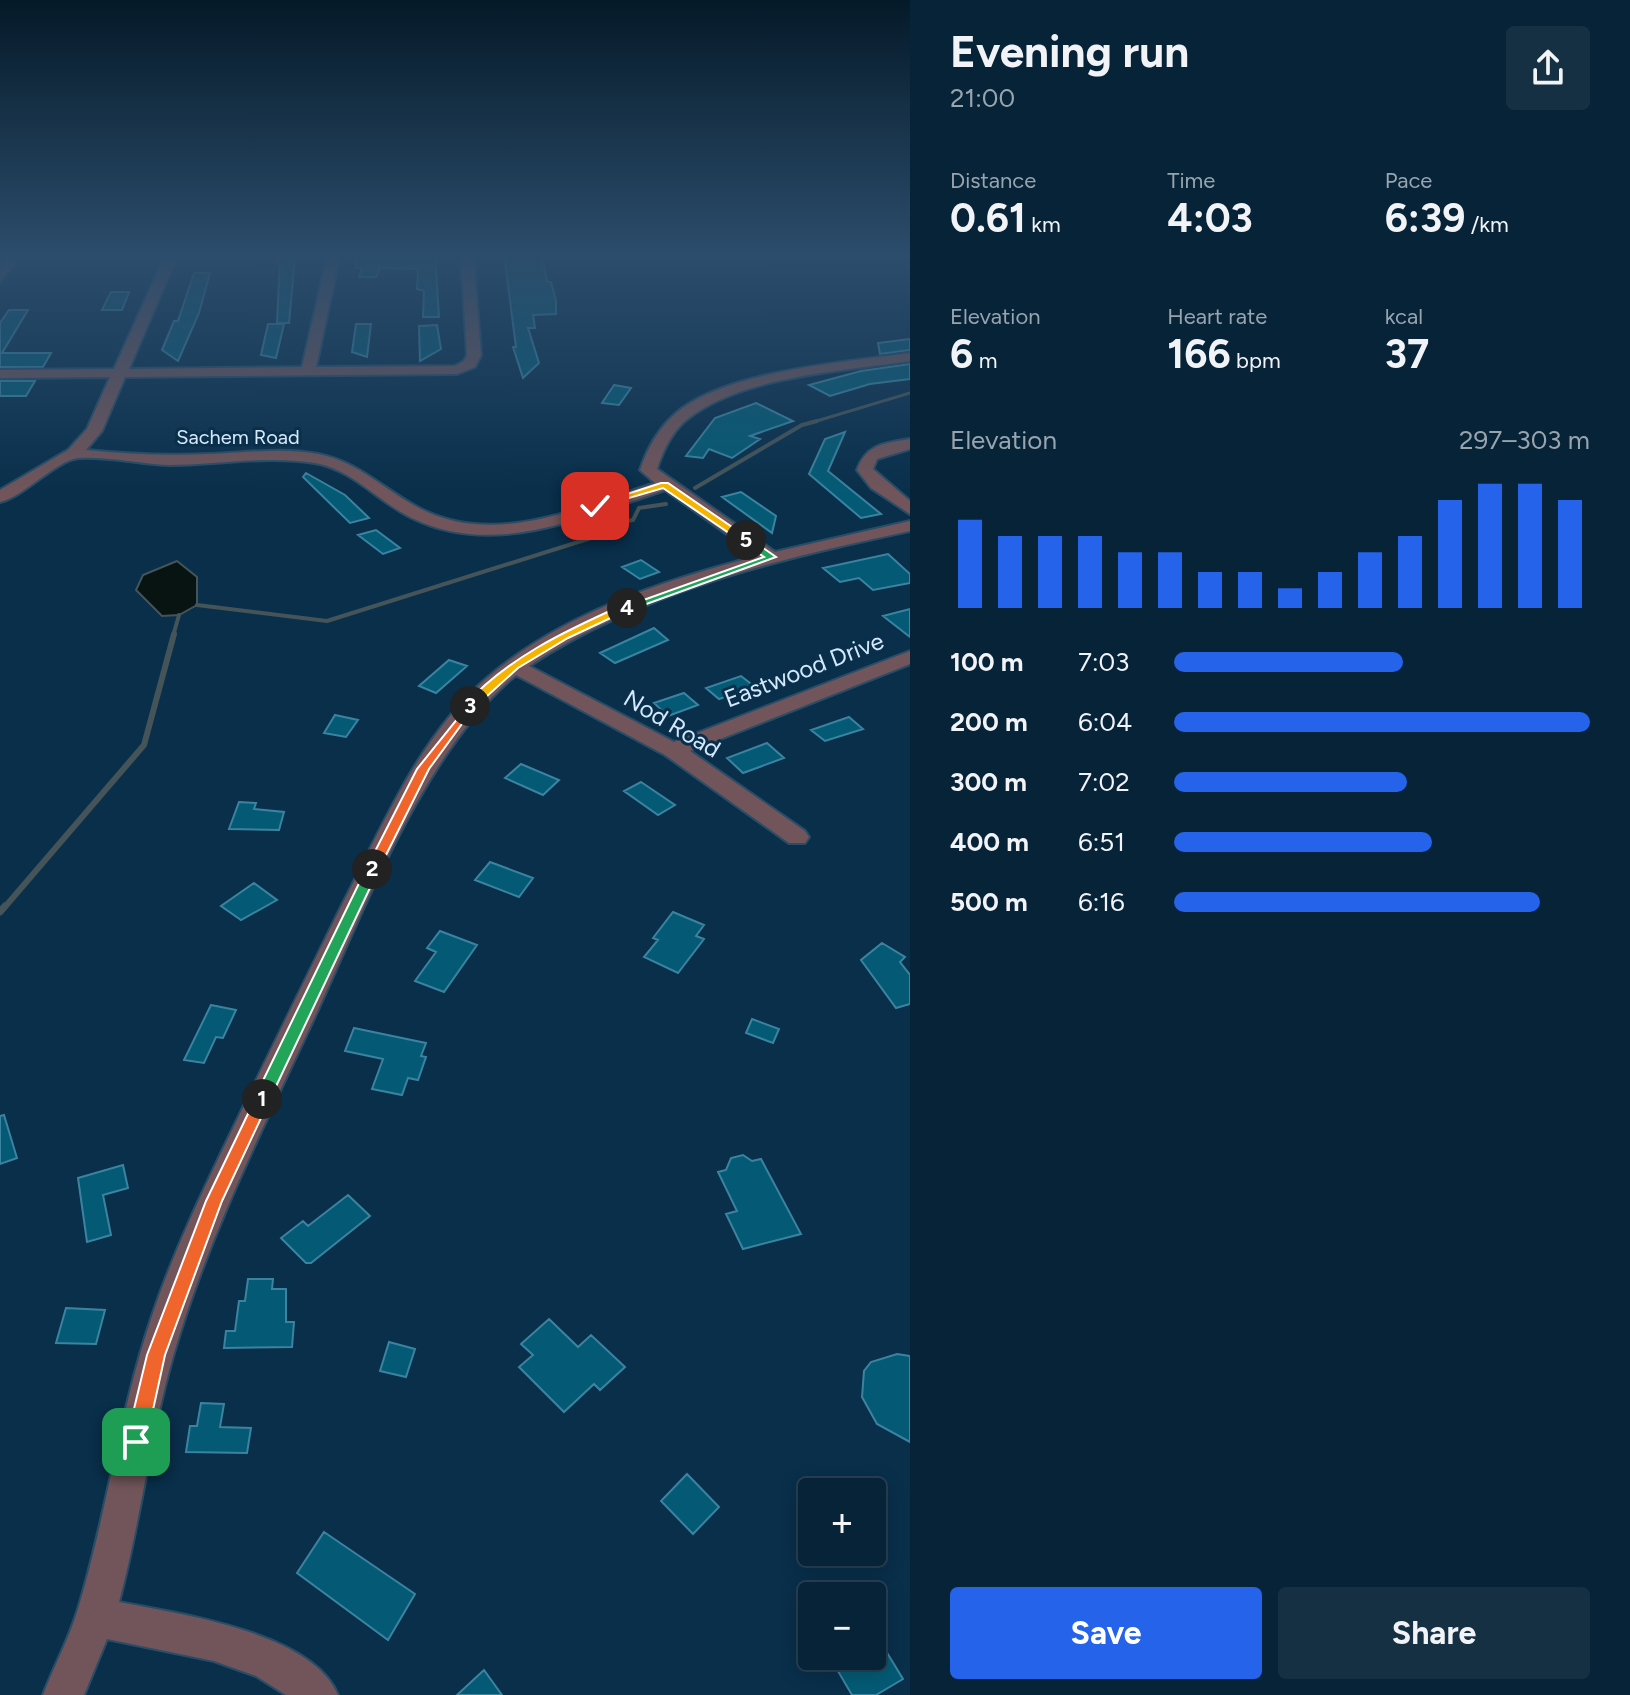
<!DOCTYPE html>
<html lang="en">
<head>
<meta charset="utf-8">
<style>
	:root { --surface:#072338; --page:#152f43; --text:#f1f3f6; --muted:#98a4ae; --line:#284053; --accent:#2563eb }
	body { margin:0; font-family:Figtree,sans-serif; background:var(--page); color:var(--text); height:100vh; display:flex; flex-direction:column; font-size:30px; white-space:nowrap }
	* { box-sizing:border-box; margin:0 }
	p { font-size:26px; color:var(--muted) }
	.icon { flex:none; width:44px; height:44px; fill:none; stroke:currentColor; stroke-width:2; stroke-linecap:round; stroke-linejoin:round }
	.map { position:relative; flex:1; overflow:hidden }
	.sheet { display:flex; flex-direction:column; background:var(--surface); width:720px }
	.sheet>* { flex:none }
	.buttons { position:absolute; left:798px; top:1478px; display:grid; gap:16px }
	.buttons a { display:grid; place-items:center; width:88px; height:88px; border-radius:8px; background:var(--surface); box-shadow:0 4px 20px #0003,0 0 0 2px var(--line); font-size:40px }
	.pin { position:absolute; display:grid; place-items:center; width:68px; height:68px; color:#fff; margin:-34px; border-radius:16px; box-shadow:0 4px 12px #0006 }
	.km { position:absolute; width:40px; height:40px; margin:-20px; border-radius:50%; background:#222; color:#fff; font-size:22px; line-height:40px; text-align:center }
	.round { display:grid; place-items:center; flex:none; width:84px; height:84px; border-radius:8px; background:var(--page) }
	.overview { display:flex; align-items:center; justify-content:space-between; height:136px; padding:0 40px }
	h1 { font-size:44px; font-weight:700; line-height:60px }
	.figures { display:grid; grid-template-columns:repeat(3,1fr); gap:12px; height:136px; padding:8px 40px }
	.figures div { display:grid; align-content:center }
	.figures b { font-size:40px; font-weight:700 }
	.figures small { font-size:22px; font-weight:400 }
	.figures p { font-size:22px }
	.chart { height:224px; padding:16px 40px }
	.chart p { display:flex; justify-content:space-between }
	.chart svg { width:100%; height:144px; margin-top:8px; stroke:var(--accent); stroke-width:6 }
	.action { display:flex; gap:16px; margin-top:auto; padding:16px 40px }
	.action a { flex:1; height:92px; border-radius:8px; background:var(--accent); color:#fff; font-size:32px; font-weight:700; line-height:92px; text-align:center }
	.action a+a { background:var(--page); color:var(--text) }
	ul { padding:0 40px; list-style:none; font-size:26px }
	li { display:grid; grid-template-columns:128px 96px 1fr; align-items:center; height:60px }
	li i { height:20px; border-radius:10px; background:var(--accent) }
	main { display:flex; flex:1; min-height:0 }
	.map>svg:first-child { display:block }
</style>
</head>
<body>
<main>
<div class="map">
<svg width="910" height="1695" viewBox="0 0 910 1695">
	<rect width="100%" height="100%" fill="#092f4b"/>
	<!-- water -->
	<path fill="#071412" stroke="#455458" stroke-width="2" d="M177 561 197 577V605L179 615 162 616 136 590 143 575Z"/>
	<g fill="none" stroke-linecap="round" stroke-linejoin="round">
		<!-- stream-far3 -->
		<path stroke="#455458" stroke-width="3" d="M810 423 910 393"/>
		<!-- stream-far2 -->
		<path stroke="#455458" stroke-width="4" d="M695 488 802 425 817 421
			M197 605 327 621 591 538 613 523 633 520 639 508 666 504
			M173 636 179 615"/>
		<!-- stream-far1 -->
		<path stroke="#455458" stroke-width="6" d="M4 908 144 745 174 634"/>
		<!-- stream -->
		<path stroke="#455458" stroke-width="7" d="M0 912 5 906"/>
	</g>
	<!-- building -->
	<path fill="#045a74" stroke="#3c839f" stroke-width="2" d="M356 254H435L439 317H423L424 291 417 289 418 269 380 268 376 277H359L362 268H356Z
		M504 254 542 255 547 282H551L556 301V314L533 315 535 328H528L539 363 523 378 513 347H516Z
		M295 258 289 323H277L280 259Z
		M194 273H210L199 313 178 361 162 350 174 321H178Z
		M111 292H129L122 310H102Z
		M9 310H28L2 353H51L43 367H0V323Z
		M268 324H284L276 358 261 355Z
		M356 324H371L367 357 352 352Z
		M437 325 441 349 420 361 419 326Z
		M910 339V350L880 354 878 343Z
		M910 364V379L870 384 830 396 809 385 861 371Z
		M0 381H35L26 396H0Z
		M614 385 631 388 619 405 602 403Z
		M756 403 793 421 750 436 760 439 732 458 709 449 703 458 686 456 715 418Z
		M845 432 828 471 881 514 861 518 809 474 825 439Z
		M306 473 345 495 369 518 350 523 303 477Z
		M741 492 776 516 772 533 722 497Z
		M376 530 400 548 383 554 358 535Z
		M888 554 910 574V583L873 590 859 578 840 582 823 568Z
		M641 560 659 572 640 579 622 567Z
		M910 609V637L883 616Z
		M654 628 668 640 615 663 600 653Z
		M449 660 467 666 436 693 419 686Z
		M741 676 755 687 719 699 706 688Z
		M684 693 698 705 668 716 654 703Z
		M335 715 358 720 346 737 324 733Z
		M849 717 863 729 825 741 811 730Z
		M767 743 784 758 743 773 727 758Z
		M521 764 559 780 543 795 505 778Z
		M641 782 675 805 658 815 624 791Z
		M239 802 256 803 254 809 284 812 279 830 229 829Z
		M490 862 533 878 519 897 475 880Z
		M254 883 277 900 241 920 221 906Z
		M673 912 704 925 696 936 704 939 678 973 644 957 658 940 653 938Z
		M440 931 477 945 444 992 415 981 436 952 427 948Z
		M882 943 905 957 900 962 910 975V1004L896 1008 861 960Z
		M211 1005 236 1010 223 1038 216 1037 204 1063 184 1060Z
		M752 1019 779 1029 773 1043 746 1033Z
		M354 1028 426 1043 421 1056 426 1057 418 1080 408 1078 402 1095 372 1089 383 1059 345 1051Z
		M4 1115 17 1158 0 1164V1116Z
		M743 1155 752 1161 761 1159 801 1234 743 1249 726 1214 737 1211 718 1172 726 1170 731 1158Z
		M123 1165 128 1188 103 1195 111 1235 87 1242 78 1178Z
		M348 1195 370 1216 311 1263H306L281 1238 303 1221 308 1226Z
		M248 1279H273L272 1289H286V1322H294L292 1347 224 1348 226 1331H235L239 1301H245Z
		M66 1308 105 1310 96 1344 56 1343Z
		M549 1319 578 1347 591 1335 625 1367 600 1390 594 1384 564 1412 519 1367 533 1355 521 1344Z
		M389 1342 415 1349 406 1377 380 1371Z
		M897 1354 910 1356V1442L877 1424 862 1397 864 1371 871 1362Z
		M201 1403 224 1404 220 1427 251 1428 247 1453 186 1452 190 1426H197Z
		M687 1474 719 1507 693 1534 661 1501Z
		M324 1532 415 1594 388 1640 297 1573Z
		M872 1628 903 1679 876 1695H852L832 1661 841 1656H872Z
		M484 1670 502 1695H457Z"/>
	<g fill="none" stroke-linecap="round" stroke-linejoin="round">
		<defs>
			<path id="minor" d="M10 254H22L0 281V268Z
				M166 254H178L129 369 302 367 328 254H340L316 367 455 366 464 361 467 355 461 254H473L481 355 475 367 457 374 125 377 102 431 86 450C126 454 167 456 208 454 244 453 282 447 318 454 359 462 383 489 419 508 495 548 581 507 655 483L640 470C647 449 659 428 675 414 723 371 847 362 910 353V361C843 371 745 376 690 417 673 429 663 450 657 469L775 552 910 521V531C778 559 643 591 529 666L674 742 910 651V664L690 751 805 831 809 837 805 843H789L665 755 516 675C425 750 366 905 317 1012 265 1124 209 1234 174 1353 150 1435 141 1520 119 1602 179 1614 312 1632 338 1695H286L256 1676 214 1661 107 1639 84 1695H43C54 1666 69 1639 78 1609 107 1514 119 1414 151 1319 176 1243 213 1170 248 1097 279 1033 310 969 342 905 382 827 419 736 487 678 561 614 664 580 758 556L665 490C586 516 496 558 414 519 379 503 354 470 315 463 267 455 217 465 169 465 141 464 106 456 79 458 56 460 25 496 0 502V490L68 450 87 429 110 377 0 378V370L114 369Z
				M910 439V449L877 459 873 469 910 501V514L871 488 857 470C866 444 885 443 910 439Z"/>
		</defs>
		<!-- minor casing -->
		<use href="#minor" stroke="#2a4d67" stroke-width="4"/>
		<!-- minor -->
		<use href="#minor" fill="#71555a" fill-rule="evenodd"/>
	</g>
	<!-- sky -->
	<linearGradient id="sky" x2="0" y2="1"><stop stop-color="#051a29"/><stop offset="0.52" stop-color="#2c4d6c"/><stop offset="1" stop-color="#2c4d6c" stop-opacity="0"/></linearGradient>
	<rect width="910" height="492" fill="url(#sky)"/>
	<!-- split-1 -->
	<path fill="#f0652b" stroke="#fff" stroke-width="2" d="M262 1093 270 1099 222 1201 165 1355 146 1442 143 1449 136 1452 129 1449 126 1442 147 1355 206 1201 257 1095Z"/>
	<!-- split-2 -->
	<path fill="#22a559" stroke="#fff" stroke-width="2" d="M372 865 379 869 270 1099 268 1104H257L254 1099 366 869Z"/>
	<!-- split-3 -->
	<path fill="#f0652b" stroke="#fff" stroke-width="2" d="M470 703 475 706 429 769 379 869 368 873 366 869 417 769Z"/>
	<!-- split-4 -->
	<path fill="#f5b400" stroke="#fff" stroke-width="2" d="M623 605 632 608 568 638 518 668 474 708 464 706C507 658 565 631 623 605Z"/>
	<!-- split-5 -->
	<path fill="#22a559" stroke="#fff" stroke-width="2" d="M742 538H749L776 557 630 610 621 608 764 557 742 542Z"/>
	<!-- split-6 -->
	<path fill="#f5b400" stroke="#fff" stroke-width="2" d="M661 483H668L751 540 742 542 663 488 595 508 590 506Z"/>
	<g text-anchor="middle" stroke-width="6" stroke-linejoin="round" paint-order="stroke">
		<!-- far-street labels -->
		<g font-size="20" fill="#d5e9fc" stroke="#092f4b">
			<text x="238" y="444">Sachem Road</text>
		</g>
		<!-- street labels -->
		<g font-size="24" fill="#d5e9fc" stroke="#092f4b">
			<text transform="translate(804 670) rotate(-21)" y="8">Eastwood Drive</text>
			<text transform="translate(672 724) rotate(31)" y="8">Nod Road</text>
		</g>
	</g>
</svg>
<div class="buttons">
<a>+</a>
<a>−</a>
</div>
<div class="pin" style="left:136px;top:1442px;background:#1e9e55"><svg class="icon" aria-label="arrive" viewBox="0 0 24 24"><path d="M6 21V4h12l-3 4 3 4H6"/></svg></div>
<div class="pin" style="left:595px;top:506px;background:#d93025"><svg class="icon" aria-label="check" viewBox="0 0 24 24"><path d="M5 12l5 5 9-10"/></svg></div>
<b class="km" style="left:262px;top:1099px">1</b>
<b class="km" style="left:372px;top:869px">2</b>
<b class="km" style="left:470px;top:706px">3</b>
<b class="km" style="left:627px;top:608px">4</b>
<b class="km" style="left:746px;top:540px">5</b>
</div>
<section class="sheet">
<div class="overview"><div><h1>Evening run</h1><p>21:00</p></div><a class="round"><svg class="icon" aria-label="share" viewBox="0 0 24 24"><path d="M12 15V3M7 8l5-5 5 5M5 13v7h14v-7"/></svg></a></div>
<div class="figures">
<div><p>Distance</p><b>0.61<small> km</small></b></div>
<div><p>Time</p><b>4:03</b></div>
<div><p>Pace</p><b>6:39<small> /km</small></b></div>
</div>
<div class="figures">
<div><p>Elevation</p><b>6<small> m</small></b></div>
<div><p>Heart rate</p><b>166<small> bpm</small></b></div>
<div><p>kcal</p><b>37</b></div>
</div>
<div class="chart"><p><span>Elevation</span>297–303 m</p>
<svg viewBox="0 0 160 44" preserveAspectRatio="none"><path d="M5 44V17M15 44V22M25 44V22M35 44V22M45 44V27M55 44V27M65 44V33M75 44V33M85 44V38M95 44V33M105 44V27M115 44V22M125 44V11M135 44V6M145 44V6M155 44V11"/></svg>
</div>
<ul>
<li><b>100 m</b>7:03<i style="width:55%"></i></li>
<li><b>200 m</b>6:04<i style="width:100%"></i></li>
<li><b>300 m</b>7:02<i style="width:56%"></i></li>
<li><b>400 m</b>6:51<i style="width:62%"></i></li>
<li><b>500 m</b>6:16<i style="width:88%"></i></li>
</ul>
<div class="action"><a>Save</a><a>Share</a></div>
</section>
</main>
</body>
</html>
